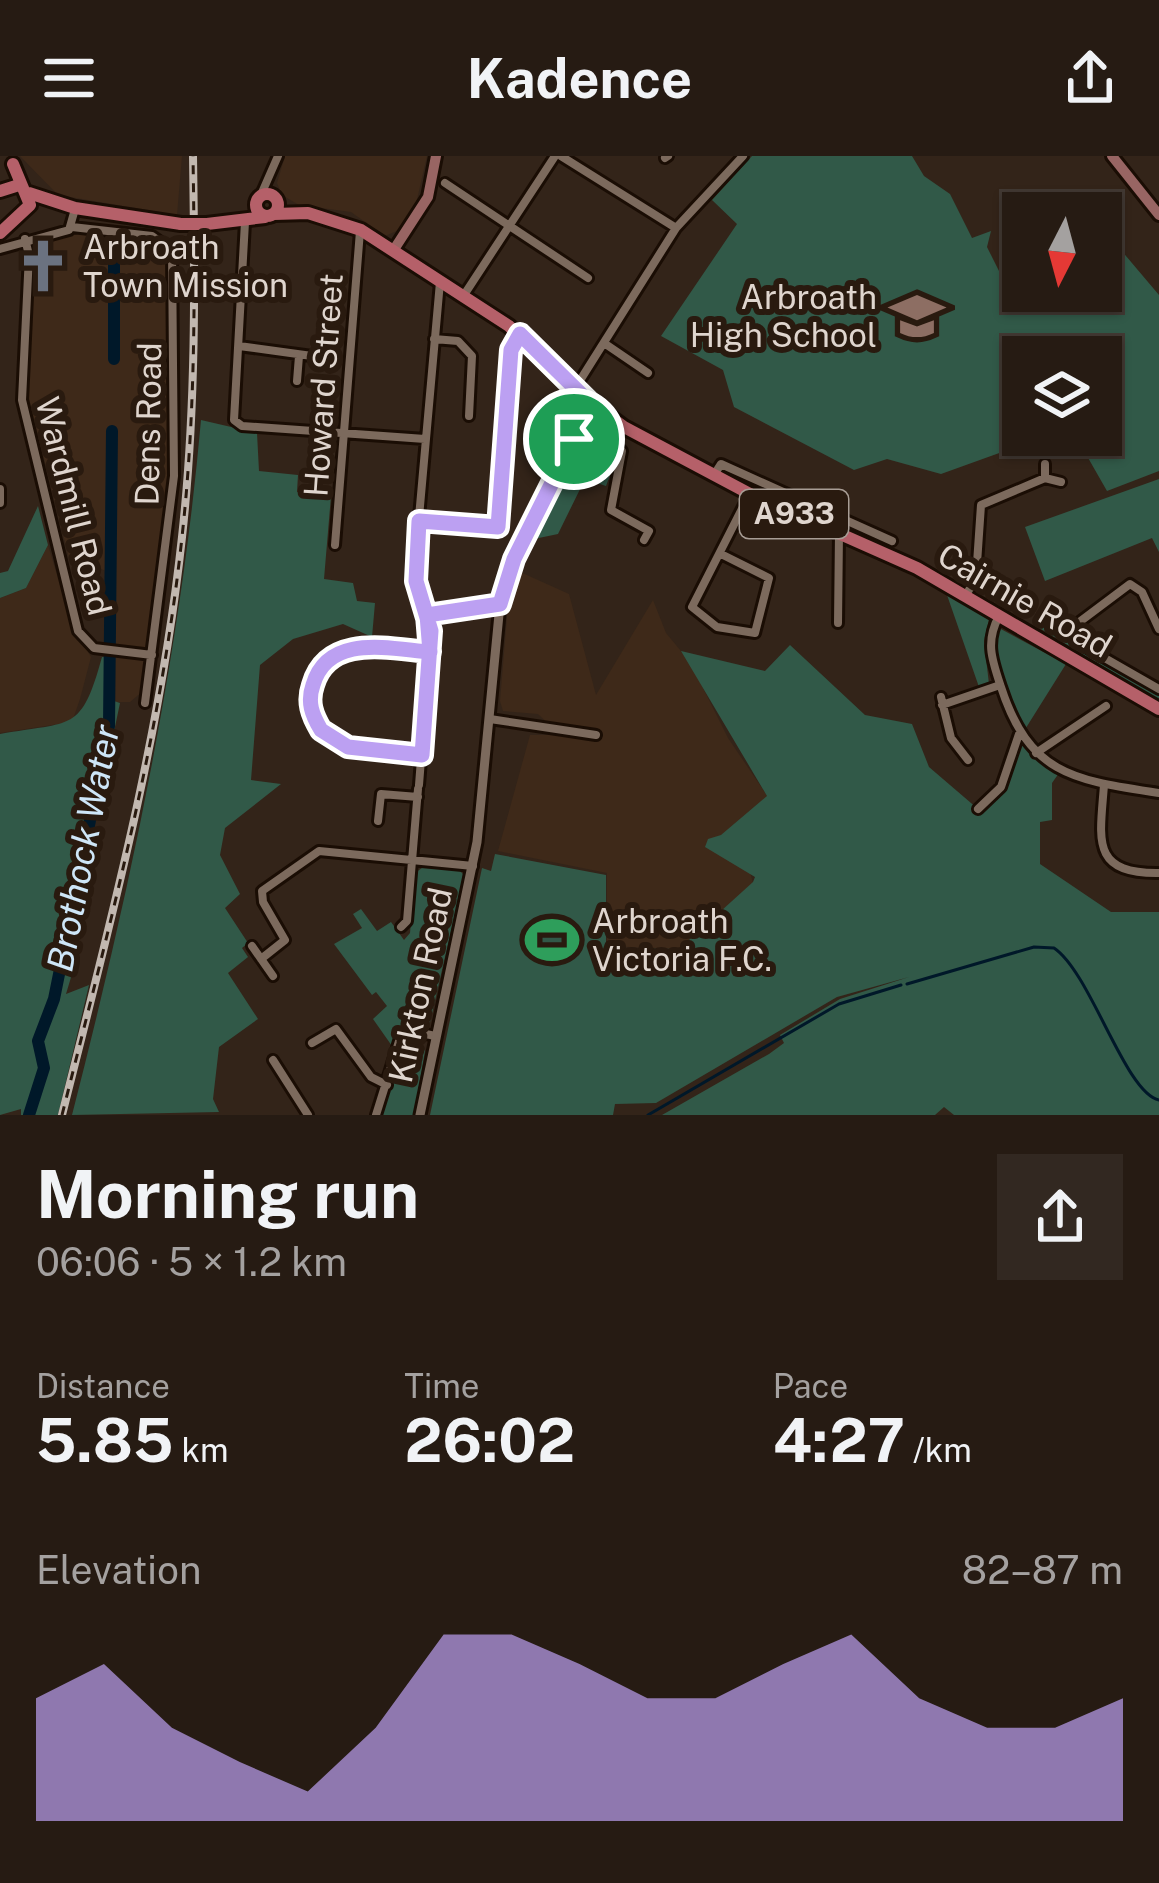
<!DOCTYPE html>
<html lang="en">
<head>
<meta charset="utf-8">
<style>
	:root { --surface:#261b13; --page:#322821; --text:#f1f3f6; --muted:#a4a1a0; --line:#423933; --accent:#bca0f2 }
	body { margin:0; font-family:"Public Sans",sans-serif; background:var(--page); color:var(--text); height:100vh; display:flex; flex-direction:column; font-size:45px; white-space:nowrap }
	* { box-sizing:border-box; margin:0 }
	p { font-size:39px; color:var(--muted) }
	.icon { flex:none; width:66px; height:66px; fill:none; stroke:currentColor; stroke-width:2; stroke-linecap:round; stroke-linejoin:round }
	.map { position:relative; height:959px; overflow:hidden }
	.drawer { display:flex; flex-direction:column; background:var(--surface); flex:1 }
	.drawer>* { flex:none }
	.needle { width:78px; rotate:186deg }
	.tools { position:absolute; left:1002px; top:36px; display:grid; gap:24px }
	.tools a { display:grid; place-items:center; width:120px; height:120px; border-radius:0px; background:var(--surface); box-shadow:0 3px 9px #0004,0 0 0 3px var(--line); font-size:60px }
	.pin { position:absolute; display:grid; place-items:center; width:102px; height:102px; color:#fff; margin:-51px; border:6px solid #fff; border-radius:50%; box-shadow:0 3px 12px #0007 }
	.round { display:grid; place-items:center; flex:none; width:126px; height:126px; border-radius:0px; background:var(--page) }
	.overview { display:flex; align-items:center; justify-content:space-between; height:204px; padding:0 36px }
	h1 { font-size:66px; font-weight:700; line-height:90px }
	.metrics { display:grid; grid-template-columns:repeat(3,1fr); gap:18px; height:204px; padding:12px 36px }
	.metrics div { display:grid; align-content:center }
	.metrics b { font-size:60px; font-weight:700 }
	.metrics small { font-size:33px; font-weight:400 }
	.metrics p { font-size:33px }
	.chart { height:336px; padding:24px 36px }
	.chart p { display:flex; justify-content:space-between }
	.chart svg { width:100%; height:216px; margin-top:12px; fill:var(--accent); opacity:.7 }
	header { display:flex; justify-content:space-between; align-items:center; height:156px; padding:0 36px; background:var(--surface); font-size:54px; font-weight:700 }
	.map>svg:first-child { display:block }
</style>
</head>
<body>
<header><svg class="icon" aria-label="menu" viewBox="0 0 24 24"><path d="M4 6h16M4 12h16M4 18h16"/></svg>Kadence<svg class="icon" aria-label="share" viewBox="0 0 24 24"><path d="M12 15V3M7 8l5-5 5 5M5 13v7h14v-7"/></svg></header>
<div class="map">
<svg width="1159" height="959" viewBox="0 0 1159 959">
	<rect width="100%" height="100%" fill="#332419"/>
	<!-- built -->
	<path fill="#3e2919" d="M20 0H182L177 59 58 39Z
		M285 0H427L416 48 399 74 385 80 351 56 299 49 282 39 277 27Z
		M84 76 142 80 170 94 168 356 143 535 130 546H114L115 418 69 402 25 227 34 84Z
		M48 389 71 466 91 501 80 543 72 566 0 577V442L26 432Z
		M518 415 569 438 596 539 653 444 666 477 690 506 728 582 768 641 737 667 753 727 679 793 607 790V717L498 695 530 579H560L538 558 503 555 500 545 509 437Z"/>
	<!-- green -->
	<path fill="#315948" d="M752 0H912L924 20 950 38 972 82 991 75 987 91 1003 123 1023 119V135H1101V95L1115 87 1159 139V315L1107 335 1075 279H1101V201H1023V279H1049L941 318 887 303 854 314 734 251 723 214 661 180 737 68 712 44Z
		M561 237 578 258 552 317 540 310Z
		M201 264 257 277 259 315 298 319 297 336 331 340 324 423 353 427 357 445 375 447 372 481 343 468 293 483 260 509 251 624 281 628 225 672 220 699 240 738 225 752 248 787 242 792 248 801 228 817 258 863 219 891 213 943 219 956 72 959C131 729 180 501 201 264Z
		M579 289 591 300 619 295 606 330 585 323 558 378 534 383Z
		M1159 323V396L1152 382 1045 425 1025 371Z
		M38 350 48 389 26 432 0 442V417L8 415Z
		M947 439 989 463 984 485 989 528 979 531Z
		M1050 450 1069 469 1074 487 1159 537V544L1036 470Z
		M999 472 1066 508 1024 575 995 498Z
		M790 489 865 559 912 568 929 611 978 653 1002 634 1020 580 1059 617 1052 627V664L1040 666V708L1111 756H1159V959H954L944 951 935 959H662L769 898 784 887 780 879 840 843 909 821 837 841 656 947 615 948 613 959H430L482 712 491 715 495 698 606 719V792L679 793 753 726 755 721 705 691 708 683 721 679 767 640 681 495 765 515Z
		M102 501 114 502V545L120 547 70 786 81 788 66 838 89 829 58 959H21V953L0 959V578C73 565 81 577 102 501Z
		M426 709 458 713 464 719 430 866 398 874 392 890 373 863 387 850 376 836 372 839 334 788 362 772 353 758 361 753 377 775 391 766 404 784 410 777 415 717Z
		M417 882 425 895 414 959H379L406 886Z"/>
	<g fill="none" stroke-linecap="round" stroke-linejoin="round">
		<!-- stream -->
		<path stroke="#001829" stroke-width="3" d="M907 828 1034 791 1054 792C1091 817 1125 937 1159 944
			M648 959 839 848 901 829"/>
		<!-- river -->
		<path stroke="#001829" stroke-width="12" d="M114 203V80
			M29 959 44 912 38 885 54 843 109 570 112 275"/>
		<defs>
			<path id="minor" d="M561 0 676 72
				M665 2 668 0
				M445 27 588 122
				M260 41 278 0
				M245 66 234 264 242 270 425 283
				M72 71 152 80 172 94 174 320 145 547
				M25 83 29 99 22 244 78 475 94 492 152 499
				M0 93 69 74 75 53
				M464 139 555 0
				M434 183 458 185 472 200 469 260
				M604 187 648 217
				M239 190 312 200
				M297 225 299 200
				M574 234 676 72 743 0
				M587 258 622 295 611 354 649 375 644 384
				M1045 308V322L1061 326
				M714 319 721 308 892 385
				M0 333V347
				M419 365 498 372 511 194 519 179
				M335 389 360 75
				M721 398 769 422 755 477 717 471 692 451 749 339
				M966 439 976 422 981 349 1045 322
				M427 459 500 448
				M999 460C985 486 992 504 1001 531 1030 620 1075 624 1159 637
				M838 467 839 377
				M1159 473 1142 436 1130 428 1070 473 1075 485 1159 533
				M941 541 951 582 968 604
				M942 549 1000 529
				M490 563 596 579
				M1036 597 1106 550
				M422 599C398 596 370 597 348 591 299 577 299 509 347 494 372 486 404 494 430 496
				M419 629 431 475 415 406 440 126
				M1104 629C1100 683 1090 718 1159 717
				M978 653 1001 631 1019 578
				M378 665 381 638 418 641
				M401 771 407 765 418 633
				M252 790 273 820
				M261 803 285 784 263 746 262 735 319 695 473 710
				M312 887 336 873 371 921 387 929
				M273 904 308 959
				M376 959 400 882 417 876 435 880"/>
			<path id="tertiary" d="M420 959 477 686 500 448 514 403 592 249"/>
			<path id="secondary" d="M1112 0 1159 59
				M393 95 428 41 436 0"/>
			<path id="primary" d="M0 35 19 29
				M29 37 75 52 181 68
				M256 49a11 11 0 1 1 22 0a11 11 0 1 1-22 0Z
				M274 58 308 57 361 74 509 170 574 234 624 271 750 338 917 412 1159 553
				M207 68 265 61
				M0 77 30 49 13 8"/>
		</defs>
		<!-- minor casing -->
		<use href="#minor" stroke="#1a0d04" stroke-width="14"/>
		<!-- tertiary casing -->
		<use href="#tertiary" stroke="#1a0d04" stroke-width="15"/>
		<!-- secondary casing -->
		<use href="#secondary" stroke="#1a0d04" stroke-width="16"/>
		<!-- primary casing -->
		<use href="#primary" stroke="#1a0d04" stroke-width="18"/>
		<!-- minor -->
		<use href="#minor" stroke="#7c6a5d" stroke-width="8"/>
		<!-- tertiary -->
		<use href="#tertiary" stroke="#7c6a5d" stroke-width="9"/>
		<!-- secondary -->
		<use href="#secondary" stroke="#986563" stroke-width="10"/>
		<!-- primary -->
		<use href="#primary" stroke="#b56069" stroke-width="12"/>
		<defs>
			<path id="rail" d="M62 959C110 768 161 578 182 381 196 254 195 127 193 0"/>
		</defs>
		<!-- rail casing -->
		<use href="#rail" stroke="#c2b8b0" stroke-width="8"/>
		<!-- rail -->
		<use href="#rail" stroke="#291a0f" stroke-width="3" stroke-dasharray="9" stroke-linecap="butt"/>
		<defs>
			<path id="primary-bridge" d="M181 68H207"/>
		</defs>
		<!-- primary-bridge casing -->
		<use href="#primary-bridge" stroke="#1a0d04" stroke-width="18" stroke-linecap="butt"/>
		<!-- primary-bridge -->
		<use href="#primary-bridge" stroke="#b56069" stroke-width="12"/>
	</g>
	<g fill="none" stroke-linecap="round" stroke-linejoin="round">
		<defs>
			<path id="route" d="M574 283 514 403 500 448 427 459 430 496C390 493 328 477 313 529 307 546 312 559 321 574L348 591 422 599 431 475 416 425 419 365 498 371 511 194 520 178 592 249 574 283"/>
		</defs>
		<!-- route casing -->
		<use href="#route" stroke="#fff" stroke-width="24"/>
		<!-- route -->
		<use href="#route" stroke="#bca0f2" stroke-width="15"/>
	</g>
	<!-- icons -->
	<defs>
		<symbol id="church-bare" viewBox="-9 -9 18 18"><path d="M-1.2-6h2.4v3.5h3.3v2.4h-3.3V6h-2.4V-.1h-3.3v-2.4h3.3Z" fill="#6b7280" stroke="#291a0f" stroke-width="2.5" paint-order="stroke"/></symbol>
		<symbol id="school-bare" viewBox="-9 -9 18 18"><path d="M0-5L7-2L0 1L-7-2ZM-4 1L0 2.5L4 1V4Q0 6-4 4Z" fill="#8d6e63" stroke="#291a0f" stroke-width="2.5" paint-order="stroke"/></symbol>
		<symbol id="stadium-bare" viewBox="-9 -9 18 18"><path d="M0-5a6.5 5 0 1 0 0 10a6.5 5 0 1 0 0-10ZM-3.5-1.8h7v3.6h-7Z" fill="#2e9e5b" stroke="#291a0f" stroke-width="2.5" paint-order="stroke"/></symbol>
	</defs>
	<g fill-rule="evenodd">
		<use href="#church-bare" x="5" y="72" width="76" height="76"/>
		<use href="#school-bare" x="879" y="122" width="76" height="76"/>
		<use href="#stadium-bare" x="514" y="746" width="76" height="76"/>
	</g>
	<g text-anchor="middle" stroke-width="12" stroke-linejoin="round" paint-order="stroke">
		<!-- shield labels -->
		<rect fill="#291a0f" stroke="#a89d95" stroke-width="3" x="740" y="334" width="108" height="48" rx="9"/>
		<g font-size="30" font-weight="bold" fill="#dfd5ce">
			<text x="794" y="368">A933</text>
		</g>
		<!-- poi labels -->
		<g font-size="33" fill="#dfd5ce" stroke="#291a0f" text-anchor="start">
			<text x="83" y="103">Arbroath<tspan x="83" dy="38">Town Mission</tspan></text>
			<text x="877" y="153" text-anchor="end">Arbroath<tspan x="877" dy="38">High School</tspan></text>
			<text x="592" y="777">Arbroath<tspan x="592" dy="38">Victoria F.C.</tspan></text>
		</g>
		<!-- street labels -->
		<g font-size="33" fill="#dfd5ce" stroke="#291a0f">
			<text transform="translate(323 229) rotate(-86)" y="12">Howard Street</text>
			<text transform="translate(148 268) rotate(-89)" y="12">Dens Road</text>
			<text transform="translate(74 350) rotate(76)" y="12">Wardmill Road</text>
			<text transform="translate(1025 444) rotate(30)" y="12">Cairnie Road</text>
			<text transform="translate(420 829) rotate(-78)" y="12">Kirkton Road</text>
		</g>
		<!-- water labels -->
		<g font-size="36" font-style="italic" fill="#cee6f8" stroke="#291a0f">
			<text transform="translate(83 692) rotate(-79)" y="13">Brothock Water</text>
		</g>
	</g>
</svg>
<div class="tools">
<a><svg class="needle" viewBox="-14 -14 28 28"><path d="M0-13l5 13h-10z" fill="#e53935"/><path d="M0 13l5-13h-10z" fill="#a4a1a0"/></svg></a>
<a><svg class="icon" aria-label="layers" viewBox="0 0 24 24"><path d="M12 4l9 5-9 5-9-5zM3 14l9 5 9-5"/></svg></a>
</div>
<div class="pin" style="left:574px;top:283px;background:#1e9e55"><svg class="icon" aria-label="arrive" viewBox="0 0 24 24"><path d="M6 21V4h12l-3 4 3 4H6"/></svg></div>
</div>
<section class="drawer">
<div class="overview"><div><h1>Morning run</h1><p>06:06 · 5 × 1.2 km</p></div><a class="round"><svg class="icon" aria-label="share" viewBox="0 0 24 24"><path d="M12 15V3M7 8l5-5 5 5M5 13v7h14v-7"/></svg></a></div>
<div class="metrics">
<div><p>Distance</p><b>5.85<small> km</small></b></div>
<div><p>Time</p><b>26:02</b></div>
<div><p>Pace</p><b>4:27<small> /km</small></b></div>
</div>
<div class="chart"><p><span>Elevation</span>82–87 m</p>
<svg viewBox="0 0 160 44" preserveAspectRatio="none"><path d="M0 44V19L10 12L20 25L30 32L40 38L50 25L60 6L70 6L80 12L90 19L100 19L110 12L120 6L130 19L140 25L150 25L160 19V44z"/></svg>
</div>
</section>
</body>
</html>
